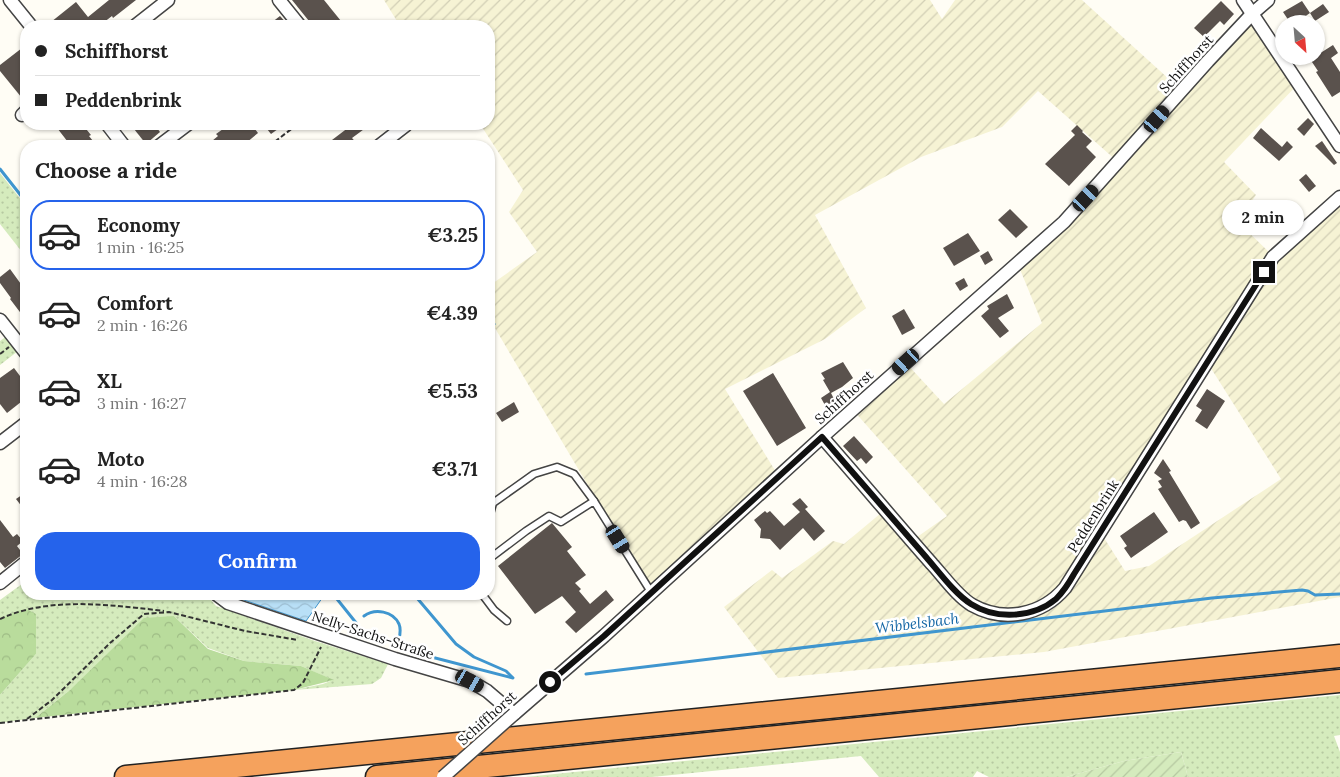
<!DOCTYPE html>
<html lang="en">
<head>
<meta charset="utf-8">
<style>
	body { margin:0; font-family:Lora,serif; background:#f6f6f6; color:#222; height:100vh; display:flex; flex-direction:column; font-size:19px; white-space:nowrap }
	* { box-sizing:border-box; margin:0 }
	p { font-size:16px; color:#767676 }
	.icon { flex:none; width:28px; height:28px; fill:none; stroke:currentColor; stroke-width:2; stroke-linecap:round; stroke-linejoin:round }
	.map { position:relative; flex:1; overflow:hidden }
	.drawer { position:absolute; left:20px; top:140px; width:475px; height:460px; display:flex; flex-direction:column; background:#fff; border-radius:20px; box-shadow:0 1px 4px #0004 }
	.drawer>* { flex:none }
	.hud { position:absolute; left:20px; top:20px; width:475px; height:110px; border-radius:20px; box-shadow:0 1px 4px #0004; display:grid; align-content:center; height:110px; padding:0 15px; background:#fff }
	.needle { width:32px; rotate:154deg }
	.tools { position:absolute; left:1275px; top:15px; display:grid; gap:10px }
	.tools a { display:grid; place-items:center; width:50px; height:50px; border-radius:50%; background:#fff; box-shadow:0 1px 4px #0004; font-size:25px }
	.end { position:absolute; width:22px; height:22px; margin:-11px; border:6px solid #111; background:#fff; box-shadow:0 0 0 2px #fff }
	.from { border-radius:50% }
	.bubble { position:absolute; height:35px; border-radius:18px; background:#fff; box-shadow:0 1px 4px #0004; font-size:16px; font-weight:700; line-height:35px; text-align:center }
	.car { position:absolute; width:15px; height:30px; margin:-15px -8px; border-radius:6px; box-shadow:0 0 4px 1px #0007; background:linear-gradient(#222 24%,#8ab4d8 0 40%,#222 0 76%,#8ab4d8 0 86%,#222 0) }
	.hud b { display:flex; align-items:center; gap:18px; height:48px; font-size:19px }
	.hud b+b { border-top:1px solid #e0e0e0 }
	.hud i { width:12px; height:12px; background:#222 }
	ul { padding:0; list-style:none }
	li { display:flex; align-items:center; gap:15px; height:70px; margin:0 10px 8px; padding:0 5px; border:2px solid transparent; border-radius:20px }
	li div { flex:1 }
	li b { display:block; font-size:19px }
	li em { font-style:normal; font-weight:700 }
	li.current { border-color:#2563eb }
	li>.icon { width:45px; height:45px; stroke-width:1.5 }
	h2 { padding:0 15px; font-size:22px; line-height:60px }
	.button { display:flex; gap:10px; margin-top:auto; padding:10px 15px }
	.button a { flex:1; height:58px; border-radius:20px; background:#2563eb; color:#fff; font-size:20px; font-weight:700; line-height:58px; text-align:center }
	.map>svg:first-child { display:block }
	.farmland { fill:url(#farmland-furrows); fill-rule:evenodd }
	.grass { fill:url(#grass-dots) }
	.forest { fill:url(#forest-crowns) }
	.garden { fill:url(#garden-furrows) }
	.water { fill:url(#water-waves); stroke:#3f96cf }
	.lines { fill:none; stroke-linecap:round; stroke-linejoin:round }
	.stream { stroke:#3f96cf; stroke-width:3 }
	.building { fill:#5a524d }
	.service-casing { stroke:#444; stroke-width:9 }
	.minor-casing { stroke:#444; stroke-width:15 }
	.motorway-casing { stroke:#222; stroke-width:25 }
	.path { stroke:#333; stroke-width:2; stroke-dasharray:5 2.5; stroke-linecap:butt }
	.service { stroke:#fff; stroke-width:6 }
	.minor { stroke:#fff; stroke-width:12 }
	.motorway { stroke:#f5a25d; stroke-width:22 }
	.minor-bridge-casing { stroke:#444; stroke-width:15; stroke-linecap:butt }
	.minor-bridge { stroke:#fff; stroke-width:12 }
	.route { stroke:#111; stroke-width:6 }
	.labels { text-anchor:middle; dominant-baseline:central; stroke-width:5; stroke-linejoin:round; paint-order:stroke }
	.street-label { font-size:14px; fill:#111; stroke:#fff }
	.water-label { font-size:15px; font-style:italic; fill:#1768a6; stroke:#fff }
</style>
</head>
<body>
<div class="map">
<svg width="1340" height="777" viewBox="0 0 1340 777">
	<defs>
		<pattern id="farmland-furrows" width="10" height="10" patternUnits="userSpaceOnUse" patternTransform="scale(1.25)"><rect width="10" height="10" fill="#f6f3d4"/><path d="M-1 1l2-2M0 10L10 0M9 11l2-2" fill="none" stroke="#d2cfb5"/></pattern>
		<pattern id="grass-dots" width="8" height="8" patternUnits="userSpaceOnUse" patternTransform="scale(1.25)"><rect width="8" height="8" fill="#d5ebbd"/><path d="M2 2h.1M6 6h.1" fill="none" stroke="#b6c8a1" stroke-width="1.8" stroke-linecap="round"/></pattern>
		<pattern id="forest-crowns" width="20" height="18" patternUnits="userSpaceOnUse" patternTransform="scale(1.25)"><rect width="20" height="18" fill="#b9dc9c"/><path d="M2 6a3 3 0 1 1 6 0M12 15a3 3 0 1 1 6 0" fill="none" stroke="#9ebc85"/></pattern>
		<pattern id="garden-furrows" width="10" height="10" patternUnits="userSpaceOnUse" patternTransform="scale(1.25)"><rect width="10" height="10" fill="#d5ebbd"/><path d="M-1 1l2-2M0 10L10 0M9 11l2-2" fill="none" stroke="#b6c8a1"/></pattern>
		<pattern id="water-waves" width="16" height="10" patternUnits="userSpaceOnUse" patternTransform="scale(1.25)"><rect width="16" height="10" fill="#b9e0f7"/><path d="M0 5q4-4 8 0t8 0" fill="none" stroke="#9ebfd3"/></pattern>
	</defs>
	<rect width="100%" height="100%" fill="#fffdf5"/>
	<path class="farmland" d="M384,0H930L942,19L955,0H1082L1181,90L1253,13L1299,83L1224,162L1256,195L1238,222L1273,256L1340,205V597L1044,652L778,678L724,607L772,570L782,578L833,541L844,544L881,513L910,542L947,516L853,410L906,363L944,404L1042,323L1017,262L1118,162L1038,91L1002,127L921,157L815,215L866,308L825,339L725,389L779,477L651,592L489,318V286L537,252L509,212L523,190L480,124H489V26H400ZM1207,362L1281,479L1149,566L1125,571L1101,533Z"/>
	<g class="grass">
		<polygon points="0,173 26,206 26,257 0,224"/>
		<polygon points="7,336 18,351 0,365 0,341"/>
		<polygon points="26,581 26,594 206,594 216,606 315,641 388,664 381,678 372,684 294,690 323,684 333,680 301,666 244,661 208,648 174,616 70,690 35,718 0,723 0,695 36,654 17,611 0,619 0,600"/>
		<polygon points="1340,695 1340,735 1334,736 1340,752 1340,777 1188,777 1181,752 1124,761 1066,777 989,777 977,771 973,777 879,777 861,756 652,777 525,777"/>
	</g>
	<g class="forest">
		<polygon points="26,609 36,614 36,654 0,695 0,619 17,611"/>
		<polygon points="174,616 208,649 244,661 301,666 334,680 294,690 35,718 70,690 144,618"/>
	</g>
	<polygon class="garden" points="1181,752 1188,777 1066,777 1124,761"/>
	<polygon class="water" points="230,594 325,594 306,621 232,596"/>
	<g class="lines">
		<g class="stream">
			<polyline points="0,169 26,202"/>
			<polyline points="489,327 494,324"/>
			<polyline points="333,594 357,624"/>
			<polyline points="397,594 398,596 417,598 456,644 474,657 506,671 512,677"/>
			<path d="M320,614C330,620 343,628 355,627L356,624"/>
			<path d="M364,616C375,608 393,611 399,624C402,631 399,638 398,644L412,652L513,678"/>
			<polyline points="586,674 1212,598 1302,590 1308,591 1315,595 1340,594"/>
		</g>
	</g>
	<g class="building">
		<polygon points="109,0 136,0 113,18 112,16 99,26 46,26 76,2 88,17"/>
		<polygon points="292,0 324,0 345,26 313,26"/>
		<polygon points="1221,1 1234,14 1224,25 1220,21 1204,37 1194,28"/>
		<polygon points="1302,1 1310,13 1323,4 1329,12 1315,21 1310,13 1294,24 1291,24 1283,12"/>
		<polygon points="280,16 289,26 267,26"/>
		<polygon points="1316,44 1322,52 1333,45 1338,53 1331,58 1340,72 1340,92 1332,97 1316,72 1318,71 1308,56 1316,56"/>
		<polygon points="22,48 26,53 26,103 0,71 0,65"/>
		<polygon points="1308,118 1314,124 1304,136 1297,129"/>
		<polygon points="54,124 82,124 91,135 89,136 97,146 71,146"/>
		<polygon points="130,124 154,124 160,132 146,144"/>
		<polygon points="230,124 251,124 258,133 246,143 245,140 237,146 216,146 212,141 218,136 216,134"/>
		<polygon points="263,124 274,124 278,129 271,134"/>
		<polygon points="353,124 371,124 352,138 359,146 335,146 332,140"/>
		<polygon points="1077,125 1083,131 1082,132 1092,141 1086,147 1096,157 1069,186 1045,164 1075,135 1071,131"/>
		<polygon points="1261,128 1282,147 1287,141 1293,147 1279,161 1253,138"/>
		<polygon points="1322,141 1337,163 1334,165 1315,146"/>
		<polygon points="1306,174 1316,186 1309,192 1299,180"/>
		<polygon points="1010,209 1028,227 1016,238 998,220"/>
		<polygon points="968,233 980,251 954,266 943,248"/>
		<polygon points="988,251 993,260 985,265 980,256"/>
		<polygon points="10,269 26,291 26,320 10,299 11,298 0,283 0,277"/>
		<polygon points="964,278 968,286 960,291 955,283"/>
		<polygon points="1007,294 1014,308 998,318 1009,331 1000,338 981,316 989,309 987,306"/>
		<polygon points="904,309 915,328 902,335 892,316"/>
		<polygon points="843,362 853,378 842,387 831,393 835,401 826,407 821,398 830,392 823,380 825,379 821,373"/>
		<polygon points="14,368 26,384 26,398 7,413 0,404 0,378"/>
		<polygon points="773,373 806,428 777,446 743,391"/>
		<polygon points="1207,389 1225,401 1207,429 1195,421 1202,410 1196,406"/>
		<polygon points="514,402 519,412 502,422 496,413"/>
		<polygon points="854,436 873,457 866,464 861,458 857,461 843,446"/>
		<polygon points="1163,459 1171,471 1169,472 1200,523 1191,529 1186,521 1183,520 1179,522 1158,489 1162,487 1158,481 1162,479 1154,473"/>
		<polygon points="26,492 26,512 16,499"/>
		<polygon points="800,498 808,507 805,509 825,531 814,541 803,528 780,550 770,539 760,538 761,529 754,520 765,511 767,513 770,511 784,526 800,512 792,504"/>
		<polygon points="1154,512 1168,532 1131,558 1124,548 1127,546 1120,536"/>
		<polygon points="0,520 13,537 17,534 23,541 17,546 23,554 5,568 0,562"/>
		<polygon points="552,523 572,547 567,551 586,575 575,583 581,589 579,591 590,604 606,590 614,600 576,633 565,622 576,612 562,596 535,614 498,566"/>
	</g>
	<g class="lines">
		<g class="service-casing">
			<g id="service">
				<polyline points="489,518 493,503 534,474 557,467 574,474 594,501"/>
				<polyline points="489,559 526,531 549,516 561,522 594,501 651,592"/>
				<polyline points="482,594 494,610 507,621"/>
			</g>
		</g>
		<g class="minor-casing">
			<g id="minor">
				<polyline points="10,0 31,26"/>
				<polyline points="279,0 300,26"/>
				<polyline points="1243,0 1340,146"/>
				<polyline points="135,26 168,0"/>
				<polyline points="22,115 26,111"/>
				<polyline points="107,124 124,146"/>
				<polyline points="159,146 188,124"/>
				<polyline points="379,146 406,125"/>
				<polyline points="0,320 26,353"/>
				<path d="M822,437C859,479 895,522 932,564C944,577 957,596 972,605C1004,623 1042,615 1065,588L1273,257L1340,197"/>
				<polyline points="0,443 26,423"/>
				<polyline points="0,583 26,562"/>
				<polyline points="216,594 228,603 395,659 470,681 487,691 514,714 604,636 822,437 1064,222 1208,61 1253,13 1268,0"/>
			</g>
		</g>
		<g class="motorway-casing">
			<g id="motorway">
				<polyline points="126,777 1340,656"/>
				<polyline points="377,777 1340,681"/>
			</g>
		</g>
		<g class="path">
			<polyline points="269,146 298,124"/>
			<polyline points="0,354 9,347"/>
			<path d="M0,619C49,596 112,605 164,611"/>
			<polyline points="27,719 52,700 110,643 144,614 169,612 245,631 298,640"/>
			<polyline points="0,723 294,690 303,683 321,647"/>
		</g>
		<use href="#service" class="service"/>
		<use href="#minor" class="minor"/>
		<use href="#motorway" class="motorway"/>
		<g class="minor-bridge-casing">
			<polyline id="minor-bridge" points="443,777 514,714"/>
		</g>
		<use href="#minor-bridge" class="minor-bridge"/>
	</g>
	<g class="lines">
		<path class="route" d="M550,682L604,636L822,437C857,477 891,517 926,557C939,572 955,594 971,604C996,620 1033,618 1056,599C1063,592 1069,583 1074,574L1264,272"/>
	</g>
	<g class="labels">
		<g class="street-label">
			<text transform="translate(1186 64) rotate(-48)">Schiffhorst</text>
			<text transform="translate(844 397) rotate(-42)">Schiffhorst</text>
			<text transform="translate(1093 516) rotate(-58)">Peddenbrink</text>
			<text transform="translate(373 635) rotate(18)">Nelly-Sachs-Straße</text>
			<text transform="translate(487 718) rotate(-42)">Schiffhorst</text>
		</g>
		<g class="water-label">
			<text transform="translate(917 623) rotate(-7)">Wibbelsbach</text>
		</g>
	</g>
</svg>
<div class="tools">
<a><svg class="needle" viewBox="-14 -14 28 28"><path d="M0-13l5 13h-10z" fill="#e53935"/><path d="M0 13l5-13h-10z" fill="#767676"/></svg></a>
</div>
<i class="end from" style="left:550px;top:682px"></i>
<i class="end" style="left:1264px;top:272px"></i>
<div class="bubble" style="left:1222px;top:200px;width:82px">2 min</div>
<i class="car" style="left:1157px;top:119px;rotate:41deg"></i>
<i class="car" style="left:1086px;top:198px;rotate:43deg"></i>
<i class="car" style="left:906px;top:362px;rotate:228deg"></i>
<i class="car" style="left:618px;top:539px;rotate:148deg"></i>
<i class="car" style="left:470px;top:681px;rotate:120deg"></i>
<div class="hud">
<b><i class="from"></i>Schiffhorst</b>
<b><i></i>Peddenbrink</b>
</div>
<section class="drawer">
<h2>Choose a ride</h2>
<ul>
<li class="current"><svg class="icon" aria-label="car" viewBox="0 0 24 24"><path d="M5 17H2v-5l4-1 3-4h7l3 4 3 1v5h-3M9 17h6M6 11h13"/><circle cx="7" cy="17" r="2"/><circle cx="17" cy="17" r="2"/></svg><div><b>Economy</b><p>1 min · 16:25</p></div><em>€3.25</em></li>
<li><svg class="icon" aria-label="car" viewBox="0 0 24 24"><path d="M5 17H2v-5l4-1 3-4h7l3 4 3 1v5h-3M9 17h6M6 11h13"/><circle cx="7" cy="17" r="2"/><circle cx="17" cy="17" r="2"/></svg><div><b>Comfort</b><p>2 min · 16:26</p></div><em>€4.39</em></li>
<li><svg class="icon" aria-label="car" viewBox="0 0 24 24"><path d="M5 17H2v-5l4-1 3-4h7l3 4 3 1v5h-3M9 17h6M6 11h13"/><circle cx="7" cy="17" r="2"/><circle cx="17" cy="17" r="2"/></svg><div><b>XL</b><p>3 min · 16:27</p></div><em>€5.53</em></li>
<li><svg class="icon" aria-label="car" viewBox="0 0 24 24"><path d="M5 17H2v-5l4-1 3-4h7l3 4 3 1v5h-3M9 17h6M6 11h13"/><circle cx="7" cy="17" r="2"/><circle cx="17" cy="17" r="2"/></svg><div><b>Moto</b><p>4 min · 16:28</p></div><em>€3.71</em></li>
</ul>
<div class="button"><a>Confirm</a></div>
</section>
</div>
</body>
</html>
